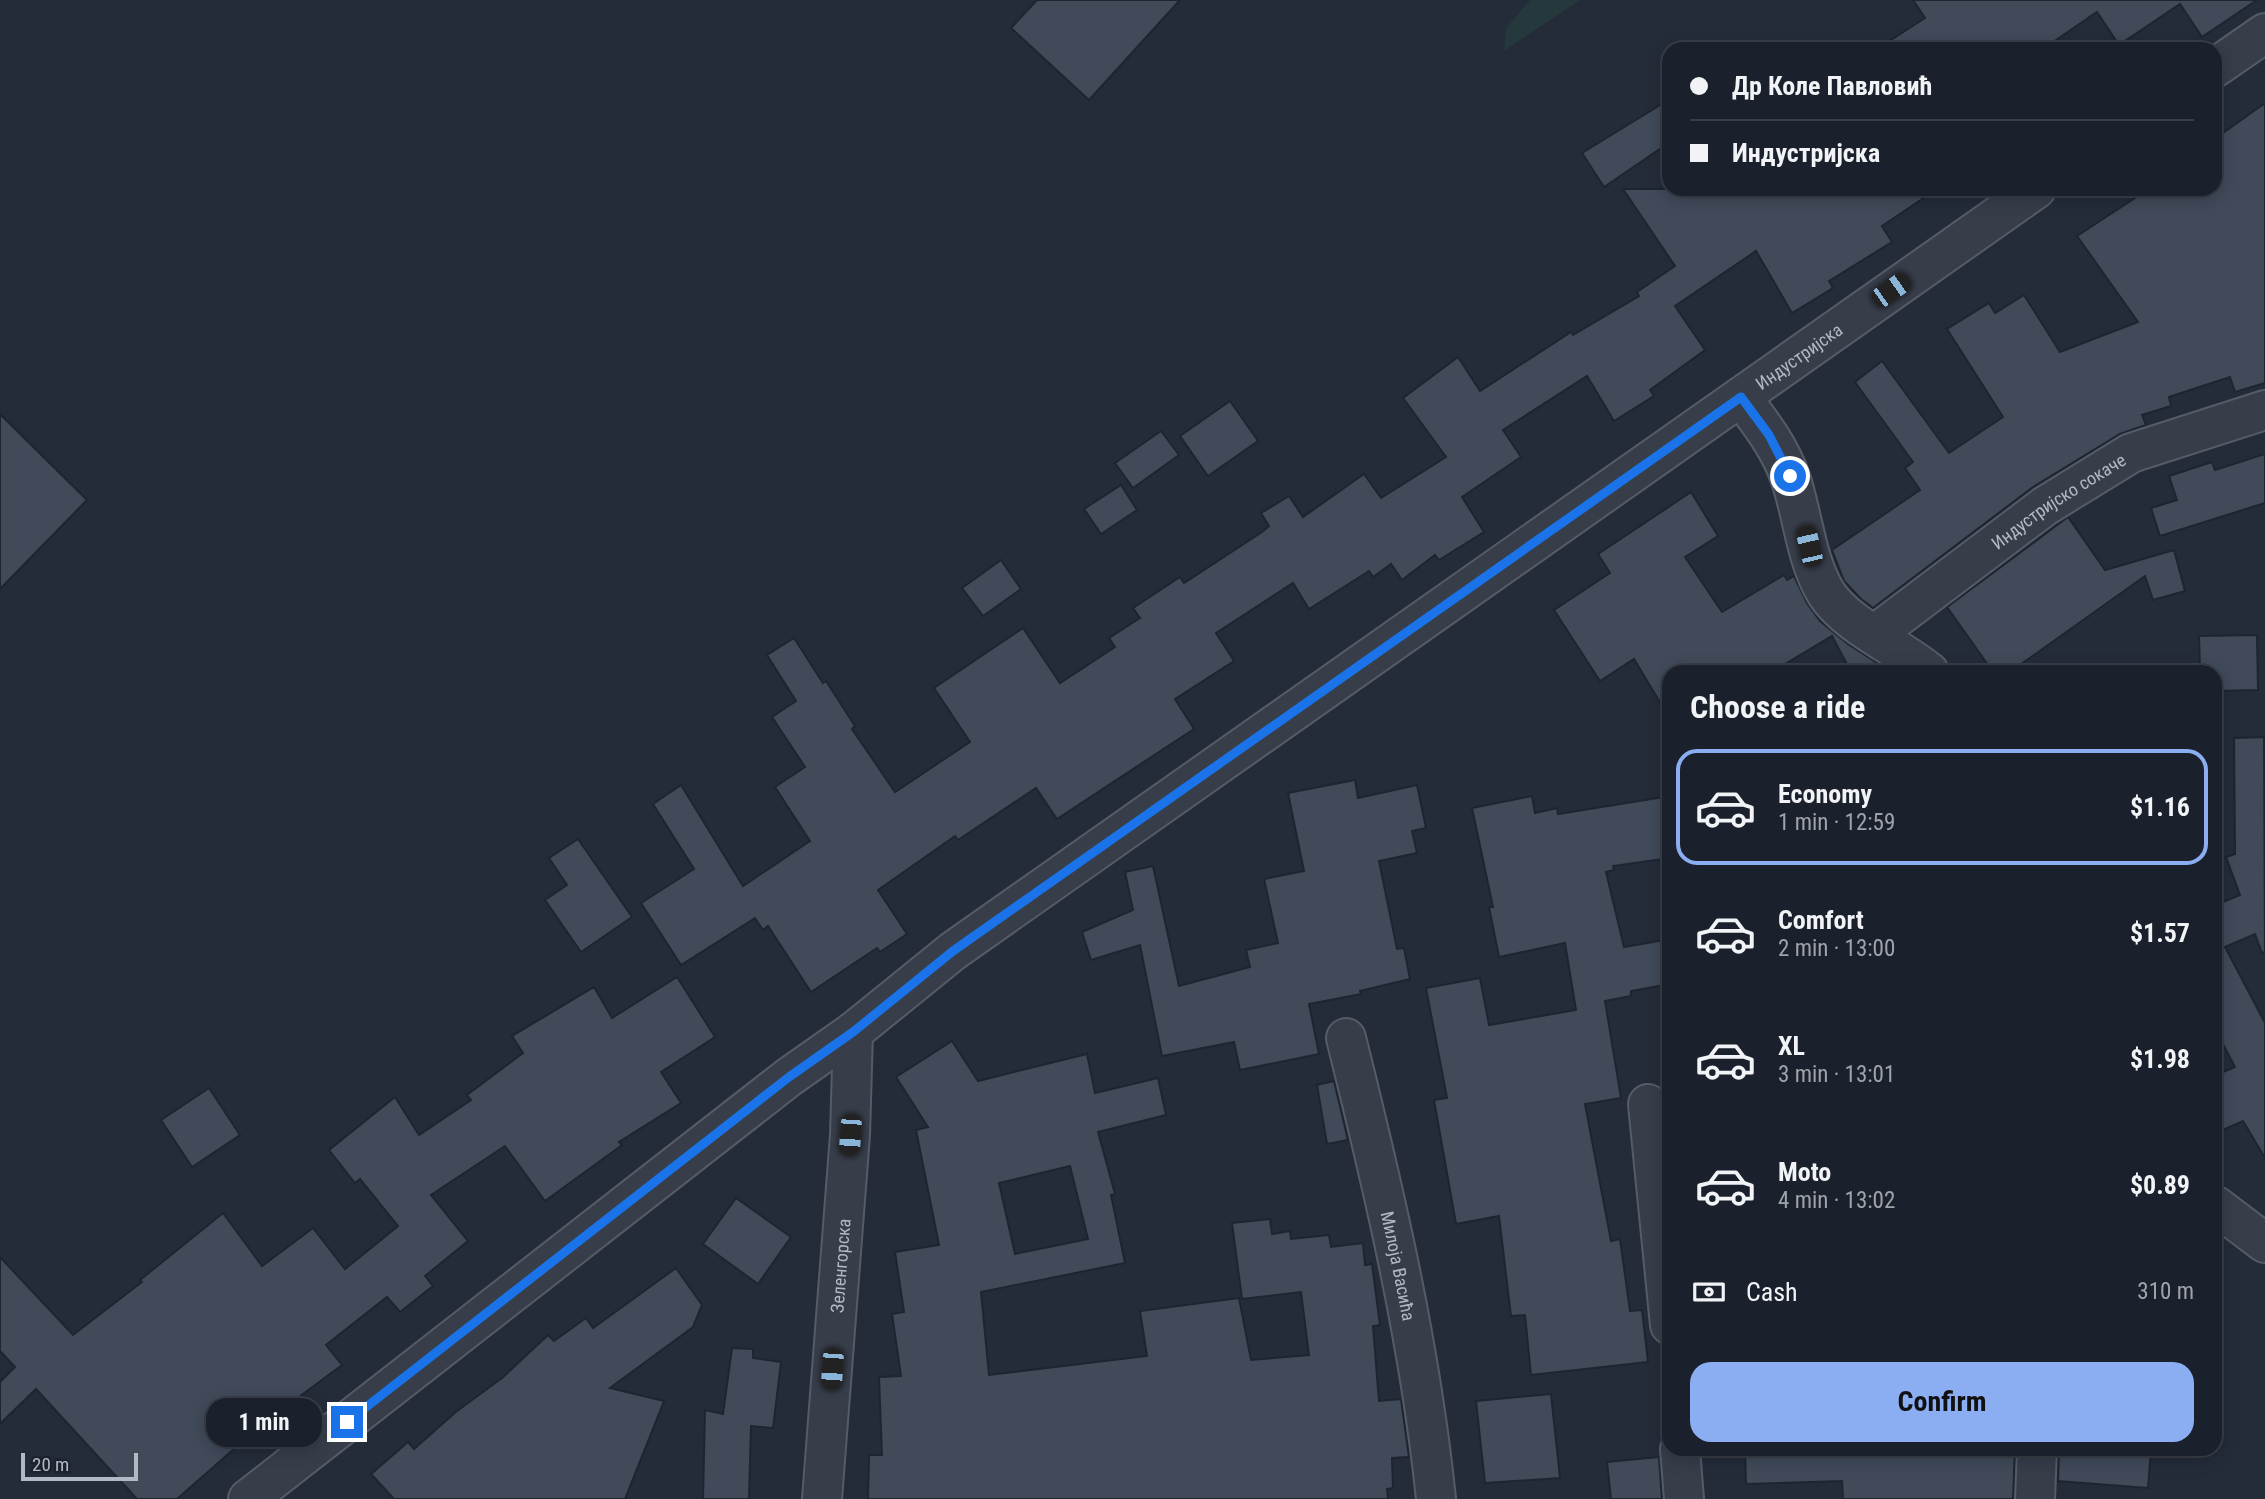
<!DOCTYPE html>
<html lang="en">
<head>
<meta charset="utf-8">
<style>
	body { margin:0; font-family:"Roboto Condensed",sans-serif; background:#242934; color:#f1f3f6; height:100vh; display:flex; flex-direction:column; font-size:26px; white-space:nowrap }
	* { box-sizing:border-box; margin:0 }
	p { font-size:23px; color:#a0a3a9 }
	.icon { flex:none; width:38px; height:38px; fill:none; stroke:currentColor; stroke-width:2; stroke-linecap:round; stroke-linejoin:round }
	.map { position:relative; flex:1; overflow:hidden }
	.side { position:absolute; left:1662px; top:665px; width:560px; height:791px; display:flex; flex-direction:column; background:#1b212c; border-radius:21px; box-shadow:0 4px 18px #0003,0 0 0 2px #393e48 }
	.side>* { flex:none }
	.guide { position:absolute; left:1662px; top:42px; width:560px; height:154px; border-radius:21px; box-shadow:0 4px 18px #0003,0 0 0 2px #393e48; display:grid; align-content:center; height:154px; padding:0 28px; background:#1b212c }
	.scale { position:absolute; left:21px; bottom:18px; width:117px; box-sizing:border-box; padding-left:7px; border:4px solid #b2b9c6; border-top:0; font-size:19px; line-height:24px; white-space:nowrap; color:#b2b9c6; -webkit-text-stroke:5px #1c232f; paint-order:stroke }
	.end { position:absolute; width:32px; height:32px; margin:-16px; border:9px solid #1a73e8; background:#fff; box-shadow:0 0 0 4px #fff }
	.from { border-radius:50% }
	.bubble { position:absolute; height:49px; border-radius:21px; background:#1b212c; box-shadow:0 4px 18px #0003,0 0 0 2px #393e48; font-size:23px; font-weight:700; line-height:49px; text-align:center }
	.car { position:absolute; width:21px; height:42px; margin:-21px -10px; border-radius:9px; box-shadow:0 0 5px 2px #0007; background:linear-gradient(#222 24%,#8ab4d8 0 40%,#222 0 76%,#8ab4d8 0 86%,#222 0) }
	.guide b { display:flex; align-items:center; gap:24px; height:66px; font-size:26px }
	.guide b+b { border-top:2px solid #393e48 }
	.guide i { width:18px; height:18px; background:#f1f3f6 }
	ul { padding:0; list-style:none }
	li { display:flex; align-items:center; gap:21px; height:116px; margin:0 14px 10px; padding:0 14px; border:4px solid transparent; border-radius:21px }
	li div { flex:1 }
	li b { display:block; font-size:26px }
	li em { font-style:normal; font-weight:700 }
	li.active { border-color:#8baef3 }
	li>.icon { width:63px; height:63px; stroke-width:1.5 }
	h2 { padding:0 28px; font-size:32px; line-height:84px }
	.pay { display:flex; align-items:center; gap:18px; height:77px; padding:0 28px; font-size:26px }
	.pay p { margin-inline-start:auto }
	.primary-button { display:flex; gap:14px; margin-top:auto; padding:14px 28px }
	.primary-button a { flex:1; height:80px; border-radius:21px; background:#8baef3; color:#111; font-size:28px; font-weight:700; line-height:80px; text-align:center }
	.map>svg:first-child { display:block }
	.green { fill:#25383b }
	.building { fill:#404a59; stroke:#1e2531; stroke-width:2; fill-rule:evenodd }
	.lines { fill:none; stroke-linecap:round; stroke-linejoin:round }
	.street-casing { stroke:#555c68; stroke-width:42 }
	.street { stroke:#373e4a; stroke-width:38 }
	.route { stroke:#1a73e8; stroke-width:9 }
	.labels { text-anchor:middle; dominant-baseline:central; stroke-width:7; stroke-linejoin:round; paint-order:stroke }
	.street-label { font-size:18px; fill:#b2b9c6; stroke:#1c232f }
</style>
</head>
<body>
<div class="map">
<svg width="2265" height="1499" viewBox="0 0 2265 1499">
	<rect width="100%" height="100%" fill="#242c3a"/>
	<polygon class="green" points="1530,0 1580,0 1504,51 1506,28"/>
	<g class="building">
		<polygon points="1037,0 1180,0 1089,100 1011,28"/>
		<polygon points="1913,0 2257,0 2202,37 2180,4 2119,45 2097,12 2043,49 1877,49 1925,18"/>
		<polygon points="1670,99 1670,142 1604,187 1582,153"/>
		<polygon points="2265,103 2265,383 2235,392 2230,377 2169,397 2171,406 2142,415 2146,425 2120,434 2033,487 1873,608 1861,599 1844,581 1832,550 1920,490 1905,468 1913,462 1855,382 1882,361 1949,453 2003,417 1947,329 1989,303 1995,313 2024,295 2060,352 2138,322 2077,236 2149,189 2216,189 2216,138"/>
		<polygon points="1623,189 1937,189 1882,226 1892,242 1829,281 1833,288 1792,313 1756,251 1675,306 1705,350 1650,390 1654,396 1614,421 1587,376 1503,430 1521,457 1462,497 1484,532 1439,560 1435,555 1402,580 1391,564 1373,577 1369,571 1309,609 1293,583 1216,633 1234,661 1175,699 1194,729 1057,819 1036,788 958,840 955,836 878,890 907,934 880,952 877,948 811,992 768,926 763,930 755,918 681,965 641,903 694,869 653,804 681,785 743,886 810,841 775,787 805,767 772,717 796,701 767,655 794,638 823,683 826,681 855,726 852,729 895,792 970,742 934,688 1023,628 1060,683 1115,647 1109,638 1140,618 1133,608 1180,577 1184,583 1262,532 1269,526 1261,513 1289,496 1303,517 1364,474 1381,498 1446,457 1403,398 1458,357 1480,391 1571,332 1573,335 1639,296 1637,292 1675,266"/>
		<polygon points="1230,401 1258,441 1208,476 1180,436"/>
		<polygon points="0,414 87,500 0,589"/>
		<polygon points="1161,431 1179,455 1133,488 1115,463"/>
		<polygon points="2265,454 2265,503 2160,536 2151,508 2177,500 2169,476 2212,462 2215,470"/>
		<polygon points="1121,485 1137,510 1101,534 1084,509"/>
		<polygon points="1691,492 1718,536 1685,557 1722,612 1784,575 1787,580 1794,576 1807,603 1820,621 1848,644 1891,672 1851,672 1832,636 1772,672 1670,672 1670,719 1634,659 1600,681 1554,610 1610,573 1598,554"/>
		<polygon points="2068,517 2105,570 2174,550 2185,591 2153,600 2145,576 2010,672 1993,672 1947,607"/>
		<polygon points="1001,560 1021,589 983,616 962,588"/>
		<polygon points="2257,635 2258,690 2216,691 2216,672 2200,672 2199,636"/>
		<polygon points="2264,737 2265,952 2262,953 2255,934 2225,947 2265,1023 2265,1158 2243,1121 2216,1133 2216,1075 2235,1067 2216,1031 2216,905 2240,895 2226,857 2235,854 2234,738"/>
		<polygon points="1355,780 1358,798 1417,785 1426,828 1412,831 1417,853 1379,861 1397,949 1404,948 1410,979 1360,991 1361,994 1309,1004 1319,1054 1240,1070 1234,1042 1162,1056 1140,945 1091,960 1082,932 1133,910 1125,872 1153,866 1179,986 1250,967 1246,950 1278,943 1264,879 1304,871 1288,793"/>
		<polygon points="1532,796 1535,813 1557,808 1558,814 1670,796 1670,858 1613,866 1614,870 1606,872 1624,947 1670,939 1670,984 1631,991 1631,996 1605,1001 1621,1098 1585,1104 1611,1241 1620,1239 1630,1311 1642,1310 1648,1362 1531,1375 1525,1315 1511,1316 1499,1216 1456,1224 1434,1100 1447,1098 1426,988 1480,978 1489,1025 1576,1010 1565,943 1499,957 1489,907 1493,907 1472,808"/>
		<polygon points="578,839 632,917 581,952 545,900 567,885 549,858"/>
		<polygon points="677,977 715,1037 661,1072 681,1103 619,1142 622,1145 545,1201 505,1146 431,1195 468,1241 425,1276 433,1286 400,1312 387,1297 326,1345 342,1365 260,1426 177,1499 137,1499 36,1389 0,1424 0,1382 15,1367 0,1351 0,1257 73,1335 142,1282 140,1280 223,1213 262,1266 313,1228 345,1269 398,1226 360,1179 355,1183 329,1150 395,1097 419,1135 471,1100 467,1095 523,1053 512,1036 594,987 612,1018"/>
		<path d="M952,1041L978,1081L1087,1054L1095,1093L1158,1078L1166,1115L1098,1132L1115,1194L1111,1195L1125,1263L981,1292L989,1375L1147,1356L1140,1311L1239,1298L1251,1360L1309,1355L1301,1292L1242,1299L1232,1223L1270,1219L1272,1234L1290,1231L1291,1239L1329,1235L1331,1247L1363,1243L1365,1265L1372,1264L1380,1325L1373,1326L1379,1401L1401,1399L1409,1457L1392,1458L1393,1488L1387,1489L1388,1499H868L869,1455H882L879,1377L901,1376L892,1314L904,1312L895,1252L939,1245L916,1130L928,1127L896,1077ZM1070,1166L1088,1239L1015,1254L999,1183Z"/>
		<polygon points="1334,1081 1348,1140 1327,1144 1317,1085"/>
		<polygon points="209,1088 240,1135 192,1167 161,1120"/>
		<polygon points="736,1198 791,1237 758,1284 703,1244"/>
		<polygon points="676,1268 702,1305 693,1327 610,1388 664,1401 625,1499 394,1499 371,1474 408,1442 414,1449 457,1411 502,1378 548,1335 554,1341 586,1318 593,1328"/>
		<polygon points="732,1348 753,1349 753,1358 781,1362 773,1428 751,1426 749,1499 703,1499 705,1410 723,1414"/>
		<polygon points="1551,1394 1560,1478 1485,1483 1476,1401"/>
		<polygon points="1745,1449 2015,1449 2013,1499 1843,1499 1842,1481 1746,1484"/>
		<polygon points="2059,1449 2151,1449 2148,1488 2058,1481"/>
		<polygon points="1659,1457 1662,1499 1611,1499 1607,1462"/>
	</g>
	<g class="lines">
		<g class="street-casing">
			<g id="street">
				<polyline points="2216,67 2265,33"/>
				<path d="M1741,397C1760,422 1781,449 1791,480C1803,516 1806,560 1826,593C1847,626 1899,647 1929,672"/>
				<path id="s1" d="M1874,635L2045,506L2131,453L2265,410"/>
				<path id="s2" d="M1346,1038C1384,1190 1420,1343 1436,1499"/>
				<polyline points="1648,1104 1670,1325"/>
				<polyline points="2216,1206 2265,1243"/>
				<polyline points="1680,1449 1684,1499"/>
				<path id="s3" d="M248,1499L789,1077L853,1032L953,951L2036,189"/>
				<path id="s4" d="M822,1499L850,1135L853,1032"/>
				<polyline points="2035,1499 2037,1449"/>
			</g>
		</g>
		<use href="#street" class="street"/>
	</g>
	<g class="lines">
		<polyline class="route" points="347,1422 789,1077 853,1032 953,951 1741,397 1769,435 1790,476"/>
	</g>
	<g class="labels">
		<g class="street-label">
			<text stroke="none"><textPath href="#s3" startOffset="1927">Индустријска</textPath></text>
			<text stroke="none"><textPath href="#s1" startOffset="228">Индустријско сокаче</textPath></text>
			<text stroke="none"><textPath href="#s4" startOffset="234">Зеленгорска</textPath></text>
			<text stroke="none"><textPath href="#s2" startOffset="234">Милоја Васића</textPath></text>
		</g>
	</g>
</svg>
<div class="scale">20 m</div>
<i class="end from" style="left:1790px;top:476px"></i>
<i class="end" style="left:347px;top:1422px"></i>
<div class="bubble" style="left:206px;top:1398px;width:116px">1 min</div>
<i class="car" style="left:1891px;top:290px;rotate:55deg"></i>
<i class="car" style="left:1809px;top:546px;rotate:347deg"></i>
<i class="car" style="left:850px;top:1135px;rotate:184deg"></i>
<i class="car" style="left:832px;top:1369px;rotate:184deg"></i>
<div class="guide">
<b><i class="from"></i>Др Коле Павловић</b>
<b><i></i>Индустријска</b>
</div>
<section class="side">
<h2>Choose a ride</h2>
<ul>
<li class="active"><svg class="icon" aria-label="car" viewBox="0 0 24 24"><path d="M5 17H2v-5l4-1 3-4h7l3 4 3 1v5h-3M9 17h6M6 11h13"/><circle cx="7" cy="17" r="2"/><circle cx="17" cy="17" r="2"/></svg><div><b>Economy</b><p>1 min · 12:59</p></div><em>$1.16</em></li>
<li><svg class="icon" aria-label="car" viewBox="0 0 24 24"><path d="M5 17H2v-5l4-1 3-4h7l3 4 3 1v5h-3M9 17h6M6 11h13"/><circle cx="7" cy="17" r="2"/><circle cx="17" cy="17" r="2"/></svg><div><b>Comfort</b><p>2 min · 13:00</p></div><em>$1.57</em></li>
<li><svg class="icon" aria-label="car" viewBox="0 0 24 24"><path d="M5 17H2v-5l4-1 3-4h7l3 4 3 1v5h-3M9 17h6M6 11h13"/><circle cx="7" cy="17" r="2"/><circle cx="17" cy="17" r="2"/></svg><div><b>XL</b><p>3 min · 13:01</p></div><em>$1.98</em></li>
<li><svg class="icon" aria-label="car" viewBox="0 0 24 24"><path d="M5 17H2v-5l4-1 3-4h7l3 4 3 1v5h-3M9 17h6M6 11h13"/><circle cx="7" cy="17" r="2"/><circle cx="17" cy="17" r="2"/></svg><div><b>Moto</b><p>4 min · 13:02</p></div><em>$0.89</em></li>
</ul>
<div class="pay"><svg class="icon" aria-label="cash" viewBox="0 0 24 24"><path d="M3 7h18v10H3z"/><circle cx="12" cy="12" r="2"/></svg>Cash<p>310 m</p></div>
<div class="primary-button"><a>Confirm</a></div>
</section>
</div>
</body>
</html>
